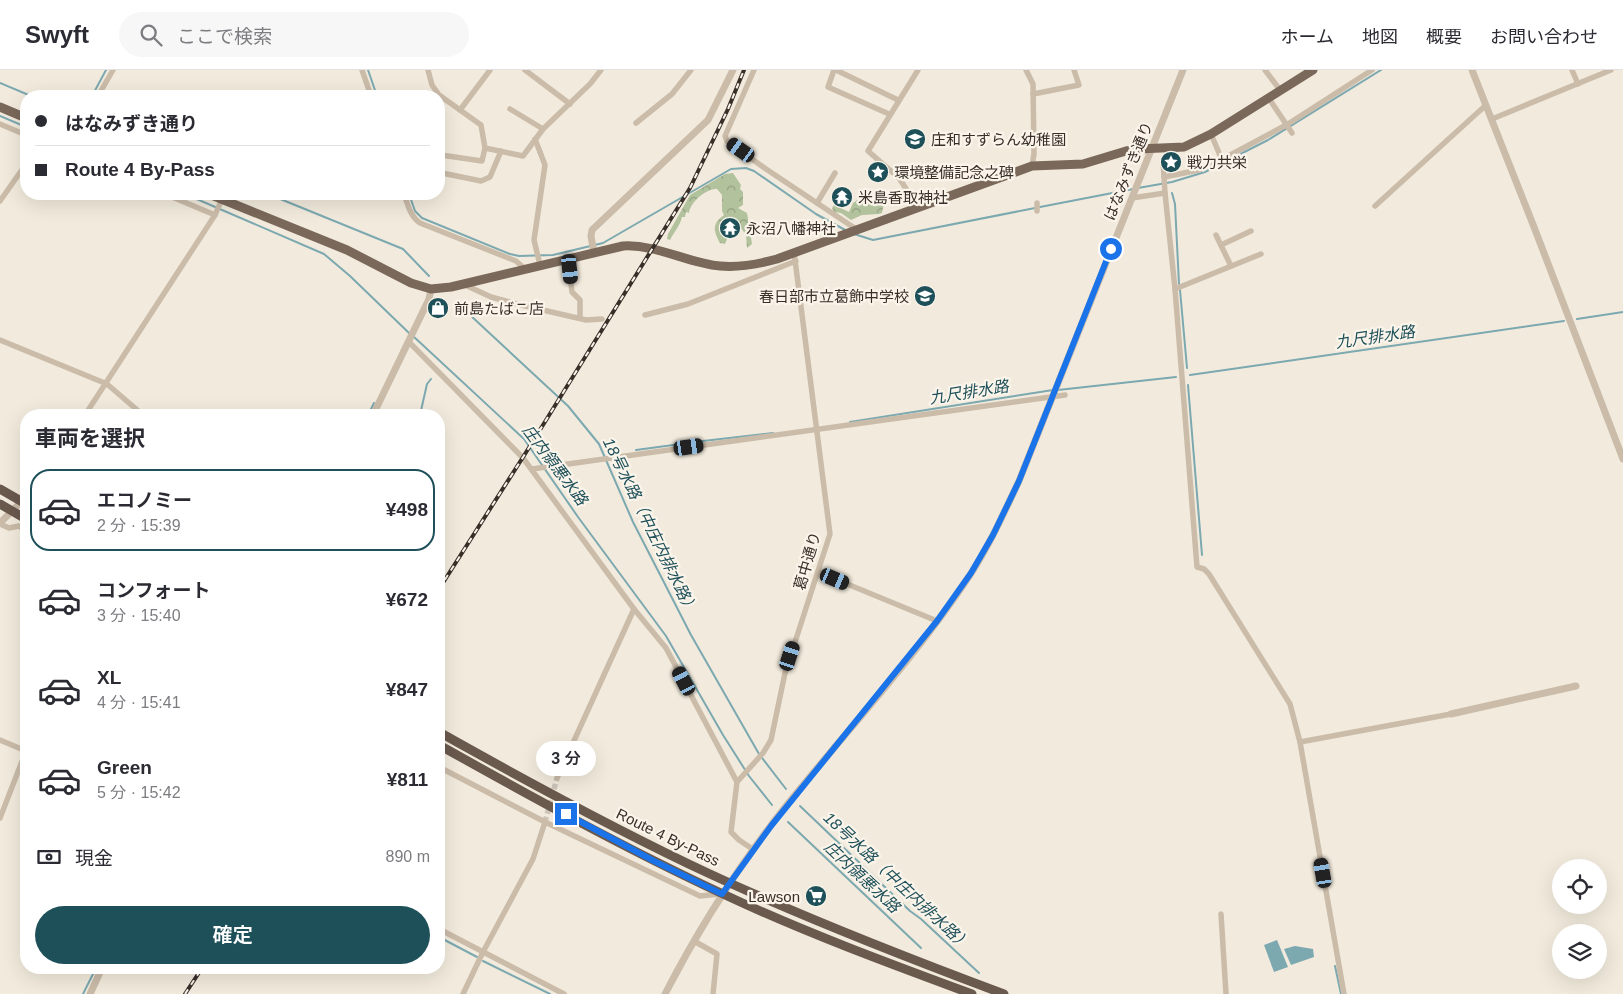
<!DOCTYPE html>
<html lang="ja">
<head>
<meta charset="utf-8">
<style>
	body { margin:0; font-family:Arial,"Noto Sans JP",sans-serif; background:#f7f7f7; color:#2b2b33; height:100vh; display:flex; flex-direction:column; font-size:19px; white-space:nowrap }
	* { box-sizing:border-box; margin:0 }
	p { font-size:16px; color:#7c7c81 }
	.icon { flex:none; width:28px; height:28px; fill:none; stroke:currentColor; stroke-width:2; stroke-linecap:round; stroke-linejoin:round }
	.map { position:relative; flex:1; overflow:hidden }
	.details { position:absolute; left:20px; top:339px; width:425px; height:565px; display:flex; flex-direction:column; background:#fff; border-radius:20px; box-shadow:0 5px 20px #0002 }
	.details>* { flex:none }
	.top-card { position:absolute; left:20px; top:20px; width:425px; height:110px; border-radius:20px; box-shadow:0 5px 20px #0002; display:grid; align-content:center; height:110px; padding:0 15px; background:#fff }
	.fabs { position:absolute; left:1552px; top:789px; display:grid; gap:10px }
	.fabs a { display:grid; place-items:center; width:55px; height:55px; border-radius:50%; background:#fff; box-shadow:0 5px 20px #0002; font-size:25px }
	.end { position:absolute; width:22px; height:22px; margin:-11px; border:6px solid #1a73e8; background:#fff; box-shadow:0 0 0 2px #fff }
	.from { border-radius:50% }
	.bubble { position:absolute; height:35px; border-radius:18px; background:#fff; box-shadow:0 5px 20px #0002; font-size:16px; font-weight:600; line-height:35px; text-align:center }
	.car { position:absolute; width:15px; height:30px; margin:-15px -8px; border-radius:6px; box-shadow:0 0 4px 1px #0007; background:linear-gradient(#222 24%,#8ab4d8 0 40%,#222 0 76%,#8ab4d8 0 86%,#222 0) }
	.top-card b { display:flex; align-items:center; gap:18px; height:48px; font-size:19px }
	.top-card b+b { border-top:1px solid #e1e1e2 }
	.top-card i { width:12px; height:12px; background:#2b2b33 }
	ul { padding:0; list-style:none }
	li { display:flex; align-items:center; gap:15px; height:82px; margin:0 10px 8px; padding:0 5px; border:2px solid transparent; border-radius:20px }
	li div { flex:1 }
	li b { display:block; font-size:19px }
	li em { font-style:normal; font-weight:600 }
	li.selected { border-color:#1e505a }
	li>.icon { width:45px; height:45px; stroke-width:1.5 }
	h2 { padding:0 15px; font-size:22px; line-height:60px }
	.pay { display:flex; align-items:center; gap:12px; height:55px; padding:0 15px; font-size:19px }
	.pay p { margin-inline-start:auto }
	.cta { display:flex; gap:10px; margin-top:auto; padding:10px 15px }
	.cta a { flex:1; height:58px; border-radius:30px; background:#1e505a; color:#fff; font-size:20px; font-weight:600; line-height:58px; text-align:center }
	header { display:flex; align-items:center; gap:30px; box-sizing:border-box; height:70px; padding:0 25px; background:#fff; border-bottom:1px solid #e1e1e2 }
	header strong { font-size:24px }
	nav { display:flex; gap:28px; margin-inline-start:auto; font-size:18px }
	.search { width:350px; height:45px; background:#f7f7f7; display:flex; align-items:center; gap:12px; box-sizing:border-box; padding:0 18px; border-radius:28px; color:#7c7c81; font-size:19px }
	.map>svg:first-child { display:block }
	.forest { fill:url(#forest-crowns) }
	.water { fill:#7ca8b0 }
	.lines { fill:none; stroke-linecap:round; stroke-linejoin:round }
	.stream { stroke:#7ca8b0; stroke-width:2 }
	.minor-tunnel { stroke:#cdc5b9; stroke-width:5.5; stroke-dasharray:5.5 3; stroke-linecap:butt }
	.minor { stroke:#cbbca9; stroke-width:5.5 }
	.tertiary { stroke:#cbbca9; stroke-width:7 }
	.primary { stroke:#7a685a; stroke-width:9 }
	.trunk { stroke:#6a594d; stroke-width:9 }
	.rail-casing { stroke:#382f29; stroke-width:4 }
	.rail { stroke:#faf4ea; stroke-width:2; stroke-dasharray:5.5; stroke-linecap:butt }
	.route { stroke:#1a73e8; stroke-width:6 }
	.labels { text-anchor:middle; dominant-baseline:central; stroke-width:4.5; stroke-linejoin:round; paint-order:stroke }
	.poi-label { font-size:15px; fill:#382f29; stroke:#faf4ea; text-anchor:start }
	.street-label { font-size:15px; fill:#382f29; stroke:#faf4ea }
	.water-label { font-size:16px; font-style:italic; fill:#1e505a; stroke:#faf4ea }
</style>
</head>
<body>
<header>
<strong>Swyft</strong>
<div class="search"><svg class="icon" aria-label="search" viewBox="0 0 24 24"><circle cx="10" cy="10" r="6"/><path d="M15 15l6 6"/></svg>ここで検索</div>
<nav><a>ホーム</a><a>地図</a><a>概要</a><a>お問い合わせ</a></nav>
</header>
<div class="map">
<svg width="1623" height="924" viewBox="0 0 1623 924">
	<defs>
		<pattern id="forest-crowns" width="20" height="18" patternUnits="userSpaceOnUse" patternTransform="scale(1.25)"><rect width="20" height="18" fill="#b2c29d"/><path d="M2 6a3 3 0 1 1 6 0M12 15a3 3 0 1 1 6 0" fill="none" stroke="#929e80"/></pattern>
	</defs>
	<rect width="100%" height="100%" fill="#f2ebdd"/>
	<g class="forest">
		<path d="M733,103L741,115L740,119L743,122V135L738,138L747,143L752,174L747,178L746,165L735,150H724V161L727,169L725,174L720,173C713,160 712,154 724,145L722,141V125L717,119C707,118 690,132 689,143L686,142L685,147H682C680,156 674,162 670,170L667,169L668,164L690,125L725,104Z"/>
		<path d="M880,126C887,131 883,136 882,143L879,144L862,145L851,150L841,143L834,142L832,138L834,135L849,142L853,133L857,130L861,131L865,127L874,131Z"/>
	</g>
	<g class="water">
		<polygon points="1277,870 1288,897 1274,902 1264,875"/>
		<polygon points="1295,876 1313,879 1314,887 1291,895 1284,879"/>
	</g>
	<g class="lines">
		<g class="stream">
			<polyline points="368,0 377,26"/>
			<polyline points="0,13 31,26"/>
			<polyline points="92,26 106,0"/>
			<polyline points="0,46 26,57"/>
			<polyline points="1138,118 1172,112 1205,102 1268,70 1381,0"/>
			<polyline points="1172,123 1175,134 1179,214"/>
			<polyline points="185,124 324,184 350,206 409,263"/>
			<polyline points="268,124 403,179 429,206"/>
			<polyline points="409,124 415,141 422,148 510,184 519,186 553,185 603,173 731,99 746,98 754,101 816,144 847,161"/>
			<polyline points="1040,137 1133,119"/>
			<polyline points="854,164 873,170 1035,138"/>
			<polyline points="1180,220 1187,298"/>
			<polyline points="456,232 568,336 599,374 633,452 691,565 759,684 786,719"/>
			<polyline points="1577,249 1623,242"/>
			<polyline points="413,266 524,369 578,447 666,566 723,665 749,706 772,735"/>
			<polyline points="1190,305 1564,251"/>
			<polyline points="1188,315 1202,485"/>
			<polyline points="1058,320 1176,307"/>
			<polyline points="368,345 374,333"/>
			<polyline points="420,345 427,314 431,309"/>
			<polyline points="850,352 1053,320"/>
			<polyline points="636,380 703,371 773,363"/>
			<polyline points="800,736 910,841 921,849 979,903"/>
			<polyline points="788,752 921,878"/>
			<polyline points="439,867 477,887"/>
			<polyline points="483,891 550,924"/>
			<polyline points="1335,896 1341,924"/>
			<polyline points="83,924 96,898"/>
		</g>
		<polyline class="minor-tunnel" points="545,752 557,708"/>
		<g class="minor">
			<polyline points="362,0 371,26"/>
			<polyline points="428,0 432,15 439,25 481,55 485,78 523,86 543,59 590,14 601,0"/>
			<polyline points="525,0 570,34"/>
			<polyline points="754,0 725,66 727,71 766,99 856,159"/>
			<polyline points="834,0 828,17 889,44"/>
			<polyline points="836,0 898,30"/>
			<polyline points="1026,0 1033,14 1034,84 1032,96"/>
			<polyline points="1265,0 1280,20"/>
			<polyline points="1572,0 1578,14"/>
			<polyline points="1033,24 1079,15 1074,0"/>
			<polyline points="98,26 113,0"/>
			<polyline points="1268,27 1292,63"/>
			<polyline points="510,39 543,59"/>
			<polyline points="460,40 490,0"/>
			<polyline points="1492,49 1611,0"/>
			<polyline points="636,53 672,24 691,0"/>
			<polyline points="0,54 26,65"/>
			<polyline points="1211,64 1222,90"/>
			<polyline points="535,69 545,95 534,170 540,195"/>
			<polyline points="485,78 482,91 441,85 442,103 481,111 490,107 501,81"/>
			<polyline points="1163,90 1165,123 1175,219 1197,497 1204,499 1209,504 1290,634 1300,672 1344,924"/>
			<polyline points="1164,107 1199,100 1221,90 1288,54 1372,0"/>
			<polyline points="165,124 215,145"/>
			<path d="M404,124C408,135 410,146 420,153L516,191L524,198"/>
			<polyline points="1132,128 1165,123"/>
			<polyline points="0,131 26,94"/>
			<polyline points="817,133 835,103"/>
			<polyline points="1037,133 1037,141"/>
			<polyline points="1375,136 1486,35"/>
			<polyline points="918,137 899,108 868,81 918,0"/>
			<polyline points="1216,165 1231,196"/>
			<polyline points="1221,175 1251,161"/>
			<polyline points="568,188 572,222 580,230 580,248"/>
			<polyline points="463,214 491,227 517,234 586,250 602,249"/>
			<polyline points="1175,219 1261,184"/>
			<polyline points="645,245 688,234 796,191"/>
			<polyline points="0,270 107,314 143,345"/>
			<polyline points="409,272 523,388 634,539 666,578 737,712"/>
			<polyline points="85,345 215,145 222,129"/>
			<polyline points="532,399 1065,325"/>
			<polyline points="0,454 9,458 19,456 26,461"/>
			<polyline points="818,502 937,551"/>
			<polyline points="0,670 26,681"/>
			<polyline points="1300,672 1451,644"/>
			<polyline points="439,697 545,752 700,826 720,824"/>
			<polyline points="557,708 634,539"/>
			<polyline points="0,748 26,681"/>
			<polyline points="754,780 739,770 731,762 737,712 763,683 771,670 785,603 830,464 794,182"/>
			<polyline points="1221,844 1226,924"/>
			<polyline points="439,859 564,924"/>
			<polyline points="694,871 717,884 713,924"/>
			<polyline points="463,924 483,882 533,789 545,752"/>
		</g>
		<g class="tertiary">
			<polyline points="1472,0 1534,157 1623,389"/>
			<polyline points="594,183 591,166 592,160 708,50 733,0"/>
			<polyline points="373,345 429,229 431,219"/>
			<polyline points="0,453 22,431"/>
			<polyline points="1451,644 1576,616"/>
			<polyline points="90,924 102,898"/>
			<path d="M665,924C699,858 739,795 786,736C847,660 916,587 970,505C989,476 1004,443 1019,411L1183,0"/>
		</g>
		<g class="primary">
			<polyline points="0,37 26,48"/>
			<path d="M209,124L347,180L411,213L431,219L451,217L623,176C657,174 687,193 720,196C740,198 759,194 777,189L1032,96L1083,94L1126,81L1138,79L1184,77L1211,64L1313,0"/>
		</g>
		<g class="trunk">
			<polyline points="0,419 26,434"/>
			<polyline points="0,434 26,449"/>
			<path d="M439,662C528,712 618,761 710,804C807,849 905,887 1004,924"/>
			<path d="M439,675C532,727 626,779 723,824C804,862 888,893 972,924"/>
		</g>
		<g class="rail-casing">
			<g id="rail">
				<polyline points="439,519 525,384 690,118 728,39 744,0"/>
				<polyline points="185,924 202,898"/>
			</g>
		</g>
		<use href="#rail" class="rail"/>
	</g>
	<g class="lines">
		<polyline class="route" points="566,744 654,791 722,824 771,756 937,551 971,503 993,465 1019,411 1111,179"/>
	</g>
	<defs>
		<g id="school-disc" transform="scale(1.125)"><circle r="9.5" fill="#1e505a" stroke="#faf4ea"/><path d="M0-5L7-2L0 1L-7-2ZM-4 1L0 2.5L4 1V4Q0 6-4 4Z" fill="#fff"/></g>
		<g id="sight-disc" transform="scale(1.125)"><circle r="9.5" fill="#1e505a" stroke="#faf4ea"/><path d="M0-6L1.8-2.2L6-1.7L2.9 1.2L3.7 5.4L0 3.3L-3.7 5.4L-2.9 1.2L-6-1.7L-1.8-2.2Z" fill="#fff"/></g>
		<g id="temple-disc" transform="scale(1.125)"><circle r="9.5" fill="#1e505a" stroke="#faf4ea"/><path d="M0-6L5-2H3V0L6.5 2.5H4V6H1.5V3h-3V6H-4V2.5H-6.5L-3 0V-2H-5Z" fill="#fff"/></g>
		<g id="shop-disc" transform="scale(1.125)"><circle r="9.5" fill="#1e505a" stroke="#faf4ea"/><path d="M-5-2.5h2.3a2.7 3.5 0 0 1 5.4 0H5L5.5 6h-11ZM-1.5-2.5h3a1.5 2.3 0 0 0-3 0Z" fill="#fff"/></g>
		<g id="supermarket-disc" transform="scale(1.125)"><circle r="9.5" fill="#1e505a" stroke="#faf4ea"/><path d="M-6-5.5h2.5l.6 2H6L4.5 2H-2.5L-4.4-4H-6ZM-1.5 3.2a1.3 1.3 0 1 0 .1 0ZM3 3.2a1.3 1.3 0 1 0 .1 0Z" fill="#fff"/></g>
	</defs>
	<g fill-rule="evenodd">
		<use href="#school-disc" x="915" y="69"/>
		<use href="#sight-disc" x="1171" y="92"/>
		<use href="#sight-disc" x="878" y="102"/>
		<use href="#temple-disc" x="842" y="127"/>
		<use href="#temple-disc" x="730" y="158"/>
		<use href="#school-disc" x="925" y="226"/>
		<use href="#shop-disc" x="438" y="238"/>
		<use href="#supermarket-disc" x="816" y="826"/>
	</g>
	<g class="labels">
		<g class="poi-label">
			<text x="931" y="69">庄和すずらん幼稚園</text>
			<text x="1187" y="92">戦力共栄</text>
			<text x="894" y="102">環境整備記念之碑</text>
			<text x="858" y="127">米島香取神社</text>
			<text x="746" y="158">永沼八幡神社</text>
			<text x="909" y="226" text-anchor="end">春日部市立葛飾中学校</text>
			<text x="454" y="238">前島たばこ店</text>
			<text x="800" y="826" text-anchor="end">Lawson</text>
		</g>
		<g class="street-label">
			<text transform="translate(1128 101) rotate(-68)">はなみずき通り</text>
			<text transform="translate(807 491) rotate(-74)">葛中通り</text>
			<text transform="translate(668 767) rotate(26)">Route 4 By-Pass</text>
		</g>
		<g class="water-label">
			<text transform="translate(1375 267) rotate(-8)">九尺排水路</text>
			<text transform="translate(969 322) rotate(-9)">九尺排水路</text>
			<text transform="translate(555 395) rotate(53)">庄内領悪水路</text>
			<text transform="translate(650 456) rotate(64)">18号水路（中庄内排水路）</text>
			<text transform="translate(862 807) rotate(43)">庄内領悪水路</text>
			<text transform="translate(897 811) rotate(43)">18号水路（中庄内排水路）</text>
		</g>
	</g>
</svg>
<div class="fabs">
<a><svg class="icon" aria-label="locate" viewBox="0 0 24 24"><circle cx="12" cy="12" r="6"/><path d="M12 2v4M12 18v4M2 12h4M18 12h4"/></svg></a>
<a><svg class="icon" aria-label="layers" viewBox="0 0 24 24"><path d="M12 4l9 5-9 5-9-5zM3 14l9 5 9-5"/></svg></a>
</div>
<i class="end from" style="left:1111px;top:179px"></i>
<i class="end" style="left:566px;top:744px"></i>
<div class="bubble" style="left:536px;top:671px;width:60px">3 分</div>
<i class="car" style="left:741px;top:80px;rotate:305deg"></i>
<i class="car" style="left:570px;top:199px;rotate:174deg"></i>
<i class="car" style="left:689px;top:377px;rotate:82deg"></i>
<i class="car" style="left:835px;top:509px;rotate:113deg"></i>
<i class="car" style="left:790px;top:586px;rotate:18deg"></i>
<i class="car" style="left:684px;top:611px;rotate:332deg"></i>
<i class="car" style="left:1323px;top:803px;rotate:350deg"></i>
<div class="top-card">
<b><i class="from"></i>はなみずき通り</b>
<b><i></i>Route 4 By-Pass</b>
</div>
<section class="details">
<h2>車両を選択</h2>
<ul>
<li class="selected"><svg class="icon" aria-label="car" viewBox="0 0 24 24"><path d="M5 17H2v-5l4-1 3-4h7l3 4 3 1v5h-3M9 17h6M6 11h13"/><circle cx="7" cy="17" r="2"/><circle cx="17" cy="17" r="2"/></svg><div><b>エコノミー</b><p>2 分 · 15:39</p></div><em>¥498</em></li>
<li><svg class="icon" aria-label="car" viewBox="0 0 24 24"><path d="M5 17H2v-5l4-1 3-4h7l3 4 3 1v5h-3M9 17h6M6 11h13"/><circle cx="7" cy="17" r="2"/><circle cx="17" cy="17" r="2"/></svg><div><b>コンフォート</b><p>3 分 · 15:40</p></div><em>¥672</em></li>
<li><svg class="icon" aria-label="car" viewBox="0 0 24 24"><path d="M5 17H2v-5l4-1 3-4h7l3 4 3 1v5h-3M9 17h6M6 11h13"/><circle cx="7" cy="17" r="2"/><circle cx="17" cy="17" r="2"/></svg><div><b>XL</b><p>4 分 · 15:41</p></div><em>¥847</em></li>
<li><svg class="icon" aria-label="car" viewBox="0 0 24 24"><path d="M5 17H2v-5l4-1 3-4h7l3 4 3 1v5h-3M9 17h6M6 11h13"/><circle cx="7" cy="17" r="2"/><circle cx="17" cy="17" r="2"/></svg><div><b>Green</b><p>5 分 · 15:42</p></div><em>¥811</em></li>
</ul>
<div class="pay"><svg class="icon" aria-label="cash" viewBox="0 0 24 24"><path d="M3 7h18v10H3z"/><circle cx="12" cy="12" r="2"/></svg>現金<p>890 m</p></div>
<div class="cta"><a>確定</a></div>
</section>
</div>
</body>
</html>
